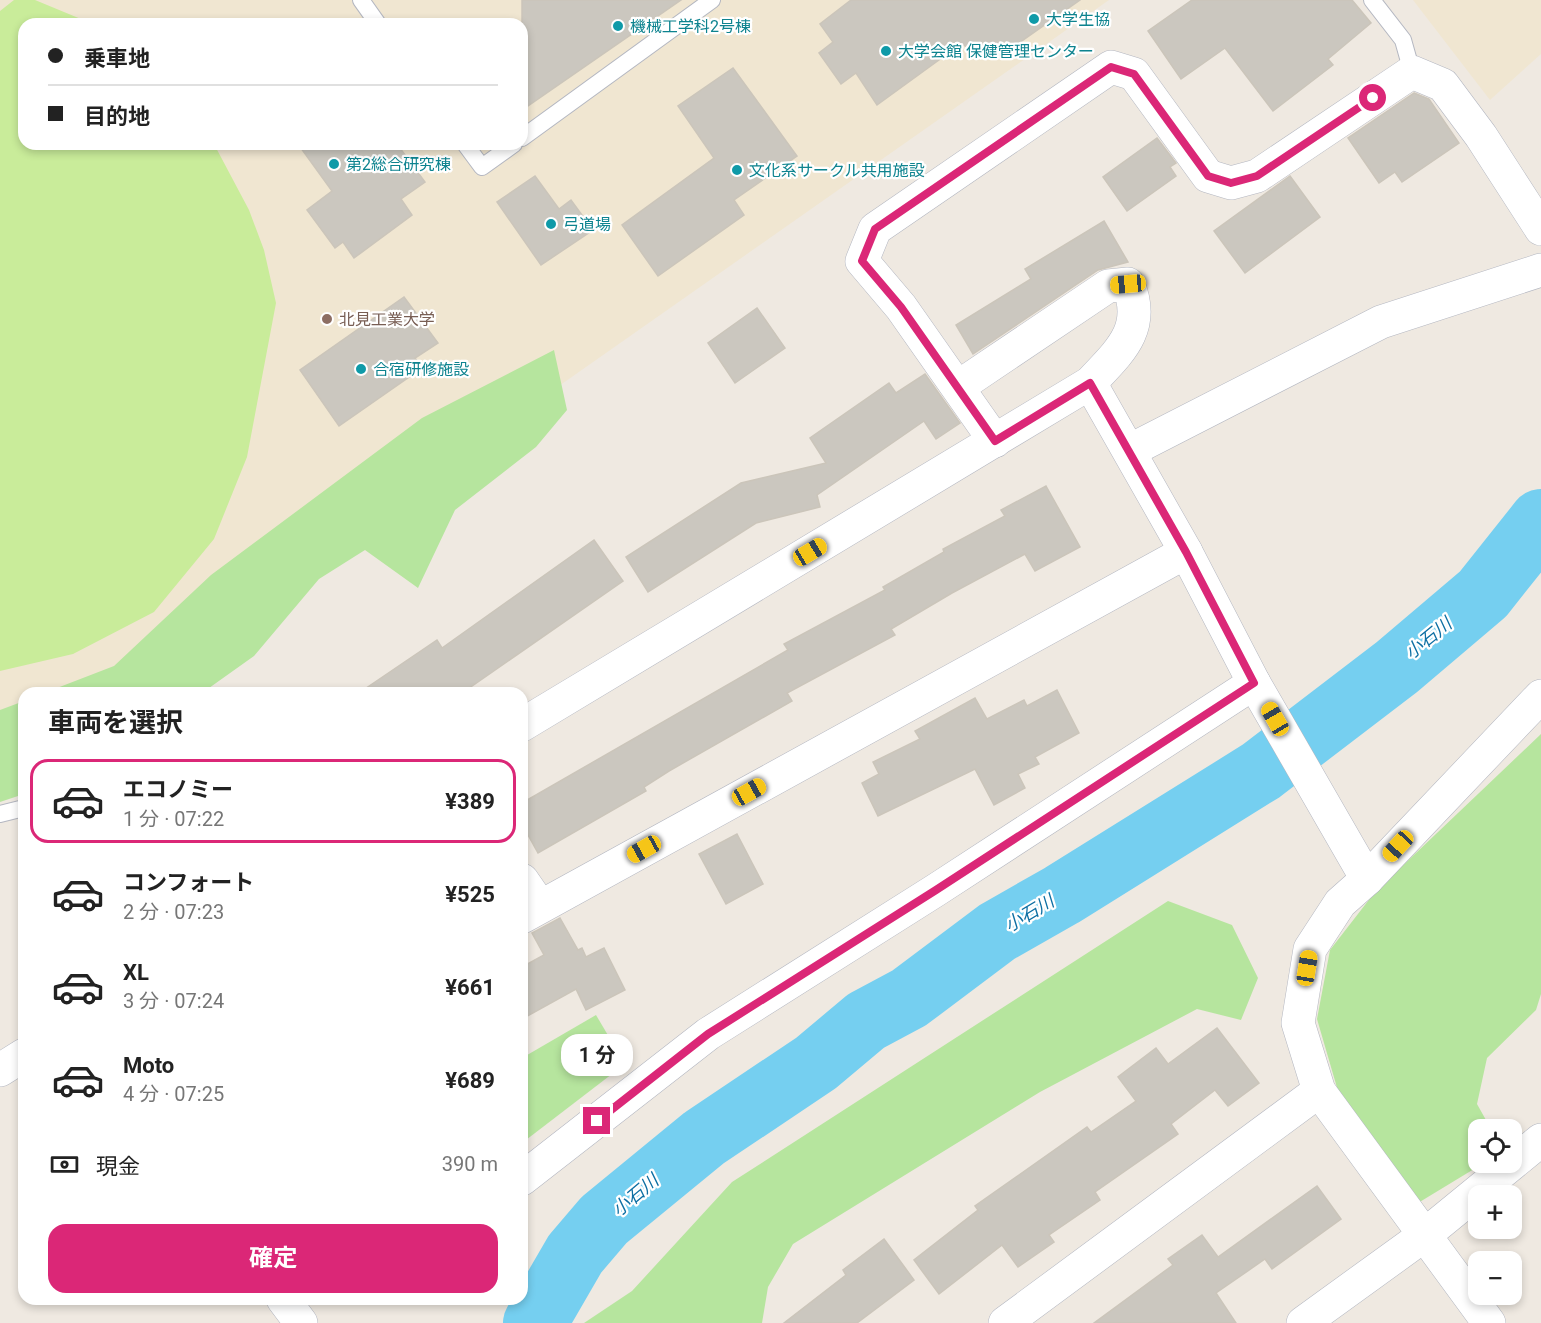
<!DOCTYPE html>
<html lang="ja">
<head>
<meta charset="utf-8">
<style>
	body { margin:0; font-family:Roboto,"Noto Sans JP",sans-serif; background:#f2f2f2; color:#222; height:100vh; display:flex; flex-direction:column; font-size:22px; white-space:nowrap }
	* { box-sizing:border-box; margin:0 }
	p { font-size:20px; color:#767676 }
	.icon { flex:none; width:33px; height:33px; fill:none; stroke:currentColor; stroke-width:2; stroke-linecap:round; stroke-linejoin:round }
	.map { position:relative; flex:1; overflow:hidden }
	.side { position:absolute; left:18px; top:687px; width:510px; height:618px; display:flex; flex-direction:column; background:#fff; border-radius:18px; box-shadow:0 3px 9px #0003 }
	.side>* { flex:none }
	.hud { position:absolute; left:18px; top:18px; width:510px; height:132px; border-radius:18px; box-shadow:0 3px 9px #0003; display:grid; align-content:center; height:132px; padding:0 30px; background:#fff }
	.buttons { position:absolute; left:1468px; top:1119px; display:grid; gap:12px }
	.buttons a { display:grid; place-items:center; width:54px; height:54px; border-radius:12px; background:#fff; box-shadow:0 3px 9px #0003; font-size:30px }
	.end { position:absolute; width:27px; height:27px; margin:-14px; border:8px solid #db2777; background:#fff; box-shadow:0 0 0 3px #fff }
	.from { border-radius:50% }
	.bubble { position:absolute; height:42px; border-radius:18px; background:#fff; box-shadow:0 3px 9px #0003; font-size:20px; font-weight:700; line-height:42px; text-align:center }
	.car { position:absolute; width:18px; height:36px; margin:-18px -9px; border-radius:8px; box-shadow:0 0 4px 2px #0007; background:linear-gradient(#f5c518 24%,#345 0 40%,#f5c518 0 76%,#345 0 86%,#f5c518 0) }
	.hud b { display:flex; align-items:center; gap:21px; height:57px; font-size:22px }
	.hud b+b { border-top:2px solid #e0e0e0 }
	.hud i { width:15px; height:15px; background:#222 }
	ul { padding:0; list-style:none }
	li { display:flex; align-items:center; gap:18px; height:84px; margin:0 12px 9px; padding:0 18px; border:3px solid transparent; border-radius:18px }
	li div { flex:1 }
	li b { display:block; font-size:22px }
	li em { font-style:normal; font-weight:700 }
	li.selected { border-color:#db2777 }
	li>.icon { width:54px; height:54px; stroke-width:1.5 }
	h2 { padding:0 30px; font-size:27px; line-height:72px }
	.pay { display:flex; align-items:center; gap:15px; height:66px; padding:0 30px; font-size:22px }
	.pay p { margin-inline-start:auto }
	.primary-button { display:flex; gap:12px; margin-top:auto; padding:12px 30px }
	.primary-button a { flex:1; height:69px; border-radius:18px; background:#db2777; color:#fff; font-size:24px; font-weight:700; line-height:69px; text-align:center }
	.map>svg:first-child { display:block }
	.education { fill:#f0e6d1; fill-rule:evenodd }
	.green { fill:#b6e59e }
	.pitch { fill:#c9ec9a }
	.lines { fill:none; stroke-linecap:round; stroke-linejoin:round }
	.river { stroke:#75cff0; stroke-width:64 }
	.building { fill:#cbc7bf; stroke:#cbc5ba; stroke-width:1.5 }
	.service-casing { stroke:#b4b7c1; stroke-width:18 }
	.minor-casing { stroke:#b4b7c1; stroke-width:34 }
	.service { stroke:#fff; stroke-width:16 }
	.minor { stroke:#fff; stroke-width:33 }
	.route { stroke:#db2777; stroke-width:8 }
	.culture-dot { fill:#0f9aa8; stroke:#fff; stroke-width:2 }
	.education-dot { fill:#8d6e63; stroke:#fff; stroke-width:2 }
	.labels { text-anchor:middle; dominant-baseline:central; stroke-width:4.5; stroke-linejoin:round; paint-order:stroke }
	.culture-label { font-size:16px; fill:#0d838f; stroke:#fff; text-anchor:start }
	.education-label { font-size:16px; fill:#785e54; stroke:#fff; text-anchor:start }
	.water-label { font-size:18px; font-style:italic; fill:#0d6fa3; stroke:#fff }
</style>
</head>
<body>
<div class="map">
<svg width="1541" height="1323" viewBox="0 0 1541 1323">
	<rect width="100%" height="100%" fill="#efe9e1"/>
	<g class="education">
		<path d="M0,0H1109L405,494L93,693H24V737L0,752ZM24,24H522V144H24Z"/>
		<polygon points="1413,0 1541,0 1541,54 1490,100"/>
	</g>
	<g class="green">
		<polygon points="554,350 567,410 536,447 455,510 418,588 365,550 319,579 254,656 202,693 44,693 114,666 211,575 422,418"/>
		<polygon points="24,701 24,794 0,802 0,710"/>
		<polygon points="1541,734 1541,994 1536,1010 1487,1058 1477,1104 1491,1129 1479,1130 1479,1160 1474,1169 1418,1203 1338,1091 1317,1019 1330,950 1375,892"/>
		<polygon points="1168,901 1232,925 1258,978 1241,1020 1197,1009 1040,1092 793,1244 768,1287 762,1323 584,1323 632,1291 732,1182"/>
		<polygon points="596,1015 625,1064 522,1143 522,1058"/>
	</g>
	<polygon class="pitch" points="14,0 35,0 93,24 24,24 24,144 214,144 249,210 264,250 276,303 247,457 214,539 154,612 73,654 0,671 0,11"/>
	<g class="lines">
		<polyline class="river" points="535,1323 575,1254 604,1220 704,1138 816,1063 866,1021 909,998 997,932 1062,895 1261,771 1397,667 1483,594 1541,521"/>
	</g>
	<g class="building">
		<polygon points="522,0 681,0 522,110"/>
		<polygon points="851,0 1080,0 999,57 985,55 961,44 877,105 856,73 841,84 819,53 833,42 820,24"/>
		<polygon points="1192,0 1352,0 1371,23 1328,59 1333,65 1273,111 1225,48 1181,79 1148,31"/>
		<polygon points="733,68 797,156 734,200 744,215 658,276 622,225 714,158 678,106"/>
		<polygon points="1414,93 1429,99 1459,143 1402,182 1395,172 1379,183 1348,138"/>
		<polygon points="1157,138 1176,163 1170,167 1176,176 1127,211 1103,177"/>
		<polygon points="298,144 397,144 425,182 401,199 412,215 354,258 343,242 335,248 307,210 332,191"/>
		<polygon points="535,176 559,209 571,200 593,230 541,265 497,202"/>
		<polygon points="1290,176 1320,217 1245,273 1214,231"/>
		<polygon points="1104,221 1128,262 1098,270 973,354 956,325 1031,279 1025,269"/>
		<polygon points="404,297 438,343 415,358 422,368 339,426 300,370"/>
		<polygon points="757,308 785,348 735,383 708,343"/>
		<polygon points="925,374 960,423 936,439 924,421 817,495 820,507 756,523 648,592 626,557 741,483 826,463 810,438 889,383 896,393"/>
		<polygon points="1046,486 1080,547 1035,571 1025,554 952,593 891,629 895,635 787,693 792,701 669,771 644,787 646,791 538,853 522,824 522,803 788,650 784,644 885,590 883,587 944,552 943,549 1005,516 1001,510"/>
		<polygon points="594,540 623,581 462,693 359,693 437,640 442,648"/>
		<polygon points="1057,690 1079,733 1035,757 1039,764 1018,774 1025,788 994,805 975,769 878,816 862,783 879,774 873,762 920,739 915,731 975,698 987,719 1024,700 1027,706"/>
		<polygon points="737,834 763,884 726,904 699,854"/>
		<polygon points="560,918 578,950 582,948 586,957 604,948 625,990 586,1010 576,989 522,1019 522,967 544,955 532,933"/>
		<polygon points="1217,1028 1259,1083 1228,1106 1215,1090 1171,1124 1178,1134 1095,1192 1100,1200 1049,1235 1054,1242 1018,1267 1002,1245 939,1294 914,1260 978,1210 975,1206 1087,1127 1091,1132 1136,1101 1118,1077 1156,1048 1168,1064"/>
		<polygon points="1317,1186 1341,1219 1272,1269 1265,1259 1216,1293 1236,1323 1094,1323 1173,1265 1168,1259 1202,1235 1218,1257"/>
		<polygon points="884,1239 914,1280 857,1323 784,1323 846,1275 843,1270"/>
	</g>
	<g class="lines">
		<g class="service-casing">
			<g id="service">
				<polyline points="361,0 378,24"/>
				<polyline points="1372,0 1403,40 1412,72"/>
				<polyline points="522,138 712,0"/>
				<polyline points="465,144 482,167 514,144"/>
				<polyline points="0,814 24,808"/>
			</g>
		</g>
		<g class="minor-casing">
			<g id="minor">
				<polyline points="995,441 901,307 862,261 875,229 1111,67 1134,74 1208,176 1231,183 1257,176 1412,72 1443,85 1481,136 1541,229"/>
				<polyline points="1131,450 1381,322 1541,270"/>
				<polyline points="1254,683 1367,879"/>
				<path d="M522,725L1090,383C1119,352 1147,329 1128,284L1108,286L958,387"/>
				<polyline points="522,880 540,906"/>
				<polyline points="522,917 1186,552"/>
				<polyline points="0,1070 24,1055"/>
				<polyline points="522,1179 708,1034 936,890 1254,683 1186,552 1090,383"/>
				<polyline points="283,1299 301,1323"/>
				<polyline points="1005,1323 1319,1091"/>
				<polyline points="1303,1323 1426,1234 1541,1140"/>
				<polyline points="1489,1323 1319,1091 1298,1023 1310,949 1340,903 1367,879 1541,696"/>
			</g>
		</g>
		<use href="#service" class="service"/>
		<use href="#minor" class="minor"/>
	</g>
	<g class="lines">
		<polyline class="route" points="597,1121 708,1034 936,890 1254,683 1186,552 1090,383 995,441 901,307 862,261 875,229 1111,67 1134,74 1208,176 1231,183 1257,176 1373,98"/>
	</g>
	<g class="culture-dot">
		<circle cx="1034" cy="19" r="6"/>
		<circle cx="618" cy="26" r="6"/>
		<circle cx="886" cy="51" r="6"/>
		<circle cx="334" cy="164" r="6"/>
		<circle cx="737" cy="170" r="6"/>
		<circle cx="551" cy="224" r="6"/>
		<circle cx="361" cy="369" r="6"/>
	</g>
	<circle class="education-dot" cx="327" cy="319" r="6"/>
	<g class="labels">
		<g class="culture-label">
			<text x="1046" y="19">大学生協</text>
			<text x="630" y="26">機械工学科2号棟</text>
			<text x="898" y="51">大学会館 保健管理センター</text>
			<text x="346" y="164">第2総合研究棟</text>
			<text x="749" y="170">文化系サークル共用施設</text>
			<text x="563" y="224">弓道場</text>
			<text x="373" y="369">合宿研修施設</text>
		</g>
		<g class="education-label">
			<text x="339" y="319">北見工業大学</text>
		</g>
		<g class="water-label">
			<text transform="translate(1428 638) rotate(-39)">小石川</text>
			<text transform="translate(1029 913) rotate(-31)">小石川</text>
			<text transform="translate(635 1195) rotate(-40)">小石川</text>
		</g>
	</g>
</svg>
<div class="buttons">
<a><svg class="icon" aria-label="locate" viewBox="0 0 24 24"><circle cx="12" cy="12" r="6"/><path d="M12 2v4M12 18v4M2 12h4M18 12h4"/></svg></a>
<a>+</a>
<a>−</a>
</div>
<i class="end from" style="left:1373px;top:98px"></i>
<i class="end" style="left:597px;top:1121px"></i>
<div class="bubble" style="left:561px;top:1034px;width:72px">1 分</div>
<i class="car" style="left:1128px;top:284px;rotate:265deg"></i>
<i class="car" style="left:810px;top:552px;rotate:59deg"></i>
<i class="car" style="left:1275px;top:719px;rotate:330deg"></i>
<i class="car" style="left:749px;top:792px;rotate:61deg"></i>
<i class="car" style="left:1398px;top:846px;rotate:223deg"></i>
<i class="car" style="left:644px;top:849px;rotate:241deg"></i>
<i class="car" style="left:1307px;top:968px;rotate:9deg"></i>
<div class="hud">
<b><i class="from"></i>乗車地</b>
<b><i></i>目的地</b>
</div>
<section class="side">
<h2>車両を選択</h2>
<ul>
<li class="selected"><svg class="icon" aria-label="car" viewBox="0 0 24 24"><path d="M5 17H2v-5l4-1 3-4h7l3 4 3 1v5h-3M9 17h6M6 11h13"/><circle cx="7" cy="17" r="2"/><circle cx="17" cy="17" r="2"/></svg><div><b>エコノミー</b><p>1 分 · 07:22</p></div><em>¥389</em></li>
<li><svg class="icon" aria-label="car" viewBox="0 0 24 24"><path d="M5 17H2v-5l4-1 3-4h7l3 4 3 1v5h-3M9 17h6M6 11h13"/><circle cx="7" cy="17" r="2"/><circle cx="17" cy="17" r="2"/></svg><div><b>コンフォート</b><p>2 分 · 07:23</p></div><em>¥525</em></li>
<li><svg class="icon" aria-label="car" viewBox="0 0 24 24"><path d="M5 17H2v-5l4-1 3-4h7l3 4 3 1v5h-3M9 17h6M6 11h13"/><circle cx="7" cy="17" r="2"/><circle cx="17" cy="17" r="2"/></svg><div><b>XL</b><p>3 分 · 07:24</p></div><em>¥661</em></li>
<li><svg class="icon" aria-label="car" viewBox="0 0 24 24"><path d="M5 17H2v-5l4-1 3-4h7l3 4 3 1v5h-3M9 17h6M6 11h13"/><circle cx="7" cy="17" r="2"/><circle cx="17" cy="17" r="2"/></svg><div><b>Moto</b><p>4 分 · 07:25</p></div><em>¥689</em></li>
</ul>
<div class="pay"><svg class="icon" aria-label="cash" viewBox="0 0 24 24"><path d="M3 7h18v10H3z"/><circle cx="12" cy="12" r="2"/></svg>現金<p>390 m</p></div>
<div class="primary-button"><a>確定</a></div>
</section>
</div>
</body>
</html>
